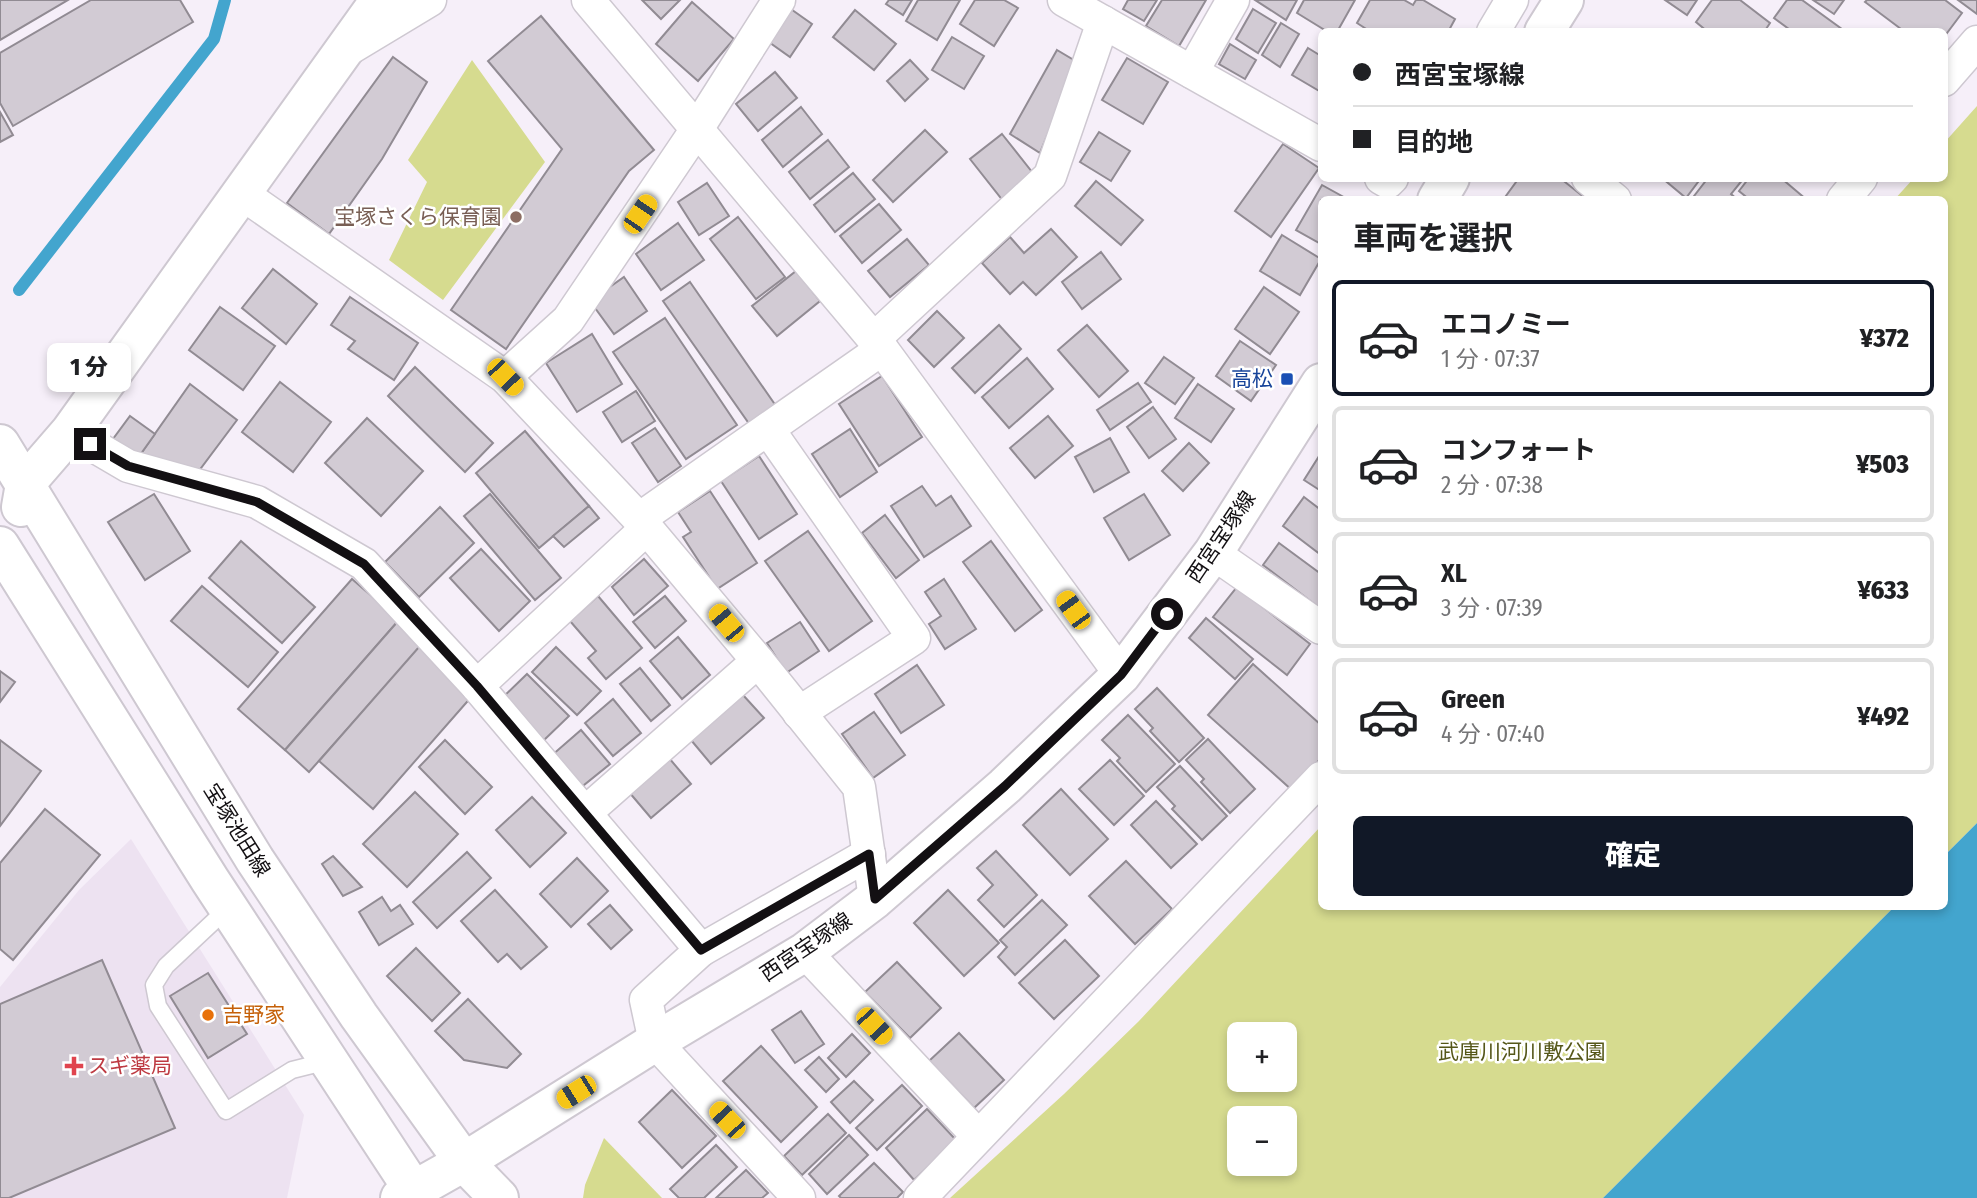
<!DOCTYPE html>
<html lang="ja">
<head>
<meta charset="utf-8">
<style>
	body { margin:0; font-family:"Fira Sans Condensed","Noto Sans JP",sans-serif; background:#f2f2f2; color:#202124; height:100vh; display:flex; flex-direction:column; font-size:26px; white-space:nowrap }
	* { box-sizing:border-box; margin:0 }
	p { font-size:23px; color:#757577 }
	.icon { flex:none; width:38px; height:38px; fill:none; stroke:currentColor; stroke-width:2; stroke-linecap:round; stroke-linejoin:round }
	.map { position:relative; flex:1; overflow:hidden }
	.details { position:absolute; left:1318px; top:196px; width:630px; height:714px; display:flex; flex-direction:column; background:#fff; border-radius:10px; box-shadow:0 4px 10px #0003 }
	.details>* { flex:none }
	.banner { position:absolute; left:1318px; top:28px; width:630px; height:154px; border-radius:10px; box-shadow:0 4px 10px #0003; display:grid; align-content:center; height:154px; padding:0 35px; background:#fff }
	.buttons { position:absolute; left:1227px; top:1022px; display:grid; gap:14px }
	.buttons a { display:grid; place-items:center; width:70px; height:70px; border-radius:10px; background:#fff; box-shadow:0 4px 10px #0003; font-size:35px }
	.end { position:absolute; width:32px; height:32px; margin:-16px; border:9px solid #131013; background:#fff; box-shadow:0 0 0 4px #fff }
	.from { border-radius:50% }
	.bubble { position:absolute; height:49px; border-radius:10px; background:#fff; box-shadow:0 4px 10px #0003; font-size:23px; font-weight:800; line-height:49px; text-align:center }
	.car { position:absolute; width:21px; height:42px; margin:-21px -10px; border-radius:9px; box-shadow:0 0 5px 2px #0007; background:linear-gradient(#f5c518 24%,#345 0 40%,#f5c518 0 76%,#345 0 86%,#f5c518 0) }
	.banner b { display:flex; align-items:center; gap:24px; height:66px; font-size:26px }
	.banner b+b { border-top:2px solid #e0e0e0 }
	.banner i { width:18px; height:18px; background:#202124 }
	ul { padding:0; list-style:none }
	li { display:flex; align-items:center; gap:21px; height:116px; margin:0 14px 10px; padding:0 21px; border:4px solid #e0e0e0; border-radius:10px }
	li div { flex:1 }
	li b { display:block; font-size:26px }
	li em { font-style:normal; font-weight:800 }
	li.on { border-color:#111827 }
	li>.icon { width:63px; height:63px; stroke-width:1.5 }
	h2 { padding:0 35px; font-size:32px; line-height:84px }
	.primary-button { display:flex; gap:14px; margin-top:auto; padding:14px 35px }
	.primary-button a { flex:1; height:80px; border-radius:10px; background:#111827; color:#fff; font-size:28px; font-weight:800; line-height:80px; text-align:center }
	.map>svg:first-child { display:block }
	.built { fill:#ede2f1 }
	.green { fill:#d6db8f; fill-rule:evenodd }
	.water { fill:#43a5ce }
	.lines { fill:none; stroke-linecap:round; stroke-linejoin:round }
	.stream { stroke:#43a5ce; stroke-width:12 }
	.building { fill:#d2cbd4; stroke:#918b93; stroke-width:2 }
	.lane-casing { stroke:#cec8d1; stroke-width:19 }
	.street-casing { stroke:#cec8d1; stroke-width:35 }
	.secondary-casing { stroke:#cec8d1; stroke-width:42 }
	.lane { stroke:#fff; stroke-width:16 }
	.street { stroke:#fff; stroke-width:32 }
	.secondary { stroke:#fff; stroke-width:38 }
	.route { stroke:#131013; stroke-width:9 }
	.education-dot { fill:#8d6e63; stroke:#fff; stroke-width:2.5 }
	.transit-dot { fill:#1a4fb4; stroke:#fff; stroke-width:2.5 }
	.food-dot { fill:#e8710a; stroke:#fff; stroke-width:2.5 }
	.health-dot { fill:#e0444e; stroke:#fff; stroke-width:2.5 }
	.labels { text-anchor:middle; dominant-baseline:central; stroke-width:5; stroke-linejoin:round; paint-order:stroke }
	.education-label { font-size:21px; fill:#785e54; stroke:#fff; text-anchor:end }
	.transit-label { font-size:21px; fill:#164399; stroke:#fff; text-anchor:end }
	.street-label { font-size:21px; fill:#131013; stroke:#fff }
	.food-label { font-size:21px; fill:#c56008; stroke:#fff; text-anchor:start }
	.park-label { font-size:21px; fill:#555719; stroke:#fff }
	.health-label { font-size:21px; fill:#be3a42; stroke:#fff; text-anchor:start }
</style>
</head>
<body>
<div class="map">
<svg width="1977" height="1198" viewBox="0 0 1977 1198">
	<rect width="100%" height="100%" fill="#f6eff9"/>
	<polygon class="built" points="131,839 304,1115 287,1198 0,1198 0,987 79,890"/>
	<g class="green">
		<polygon points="472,60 545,162 443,300 389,260 427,182 408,160"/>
		<polygon points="1977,106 1977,823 1944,856 1944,200 1894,200 1913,179 1944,178 1944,143"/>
		<path d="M1321,826V906L1894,907L1603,1198H950L1064,1094L1139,1021ZM1284,1034V1080H1239V1034ZM1284,1118V1164H1239V1118Z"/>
		<polygon points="604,1138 662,1198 583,1198 585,1185"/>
	</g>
	<polygon class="water" points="1977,823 1977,1198 1603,1198 1894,907 1944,906 1944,856"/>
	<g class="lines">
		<polyline class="stream" points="19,290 214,39 225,0"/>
	</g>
	<g class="building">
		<polygon points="0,0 68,0 0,40"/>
		<polygon points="91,0 180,0 193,22 13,126 0,103 0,53"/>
		<polygon points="642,0 680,0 661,19"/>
		<polygon points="889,0 912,0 903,15 886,4"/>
		<polygon points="918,0 960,0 937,40 906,21"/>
		<polygon points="975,0 1004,0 1018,8 994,46 960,24"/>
		<polygon points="1128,0 1157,0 1144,21 1123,9"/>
		<polygon points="1162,0 1206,0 1179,46 1146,26"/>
		<polygon points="1255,0 1297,0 1286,20"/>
		<polygon points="1304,0 1355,0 1337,32 1328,32 1297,13"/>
		<polygon points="1370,0 1404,0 1413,5 1416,0 1423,0 1455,19 1448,32 1371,32 1357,23"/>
		<polygon points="1665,0 1697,0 1687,15"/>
		<polygon points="1712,0 1740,0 1770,23 1764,32 1708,32 1696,22"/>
		<polygon points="1787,0 1802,0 1846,32 1793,32 1774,18"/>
		<polygon points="1813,0 1844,0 1834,14"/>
		<polygon points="1867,0 1945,0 1962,13 1944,37 1944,32 1905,32 1865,2"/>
		<polygon points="1958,0 1977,0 1977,14"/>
		<polygon points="692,2 734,39 698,81 656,44"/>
		<polygon points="788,7 812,24 790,57 766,40"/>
		<polygon points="1253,9 1276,23 1258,53 1236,39"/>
		<polygon points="855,10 896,44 874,70 833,37"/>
		<polygon points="541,16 654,150 629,171 506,349 451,310 562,149 488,61"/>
		<polygon points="1281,23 1299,34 1280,67 1262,55"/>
		<polygon points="952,37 984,56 964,89 932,70"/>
		<polygon points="1230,44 1256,60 1245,79 1219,64"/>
		<polygon points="1308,48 1321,56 1321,92 1292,75"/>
		<polygon points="1057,50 1077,62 1040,153 1010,134"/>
		<polygon points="393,57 427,82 382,159 329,234 287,203"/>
		<polygon points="1127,58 1168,82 1143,124 1102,100"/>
		<polygon points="910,60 928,79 905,101 887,81"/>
		<polygon points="775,72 797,98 758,131 736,104"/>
		<polygon points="801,107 822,134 783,167 762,140"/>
		<polygon points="0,112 13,135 0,142"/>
		<polygon points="925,130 947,152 893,202 873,180"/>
		<polygon points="1099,132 1130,151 1111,181 1080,162"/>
		<polygon points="1002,134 1036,177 1004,202 970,159"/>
		<polygon points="828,140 849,167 810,199 789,172"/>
		<polygon points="1283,144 1319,168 1271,237 1235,211"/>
		<polygon points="853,173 875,199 835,232 814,205"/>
		<polygon points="1519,178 1560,178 1585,198 1584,200 1503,200"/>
		<polygon points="1662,178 1701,178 1686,198"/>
		<polygon points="1708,178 1744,178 1731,194 1738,200 1691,200"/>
		<polygon points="1749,178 1781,178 1807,200 1750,200 1739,191"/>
		<polygon points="1096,181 1143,220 1121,245 1075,206"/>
		<polygon points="707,183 729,216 699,235 678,202"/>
		<polygon points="1322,185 1349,200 1321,200 1321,244 1296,230"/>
		<polygon points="879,204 901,230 862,263 840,236"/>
		<polygon points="738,217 785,277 756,299 710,239"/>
		<polygon points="678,223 704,260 661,290 636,254"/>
		<polygon points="1051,229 1077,257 1036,295 1023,282 1010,294 982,263 1010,237 1024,253"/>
		<polygon points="1282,235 1321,259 1300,295 1260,271"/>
		<polygon points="907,239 929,265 890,297 868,271"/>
		<polygon points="1101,252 1121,279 1082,309 1062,282"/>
		<polygon points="273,269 317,304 286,344 242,308"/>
		<polygon points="796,271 820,301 777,336 752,306"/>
		<polygon points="624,277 647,311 614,334 590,301"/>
		<polygon points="690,282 776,406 750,425 663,301"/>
		<polygon points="1264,287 1299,312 1270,354 1235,329"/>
		<polygon points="350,297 418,343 394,380 348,349 355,341 331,325"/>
		<polygon points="220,307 275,346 243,390 189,350"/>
		<polygon points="937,311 964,338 934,367 908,340"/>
		<polygon points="665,318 737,425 686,459 613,352"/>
		<polygon points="999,325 1021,349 975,393 952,368"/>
		<polygon points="1087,325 1128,371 1099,397 1058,350"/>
		<polygon points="592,334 622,384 577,412 546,363"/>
		<polygon points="1240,341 1276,365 1251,401 1216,376"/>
		<polygon points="1164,357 1194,378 1175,404 1145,383"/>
		<polygon points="1027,358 1053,389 1009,428 982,397"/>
		<polygon points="415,367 493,443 465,472 388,396"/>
		<polygon points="882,376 922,437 879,466 839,404"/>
		<polygon points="280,382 331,422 293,472 242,432"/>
		<polygon points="1138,383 1151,402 1110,430 1097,410"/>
		<polygon points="190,384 237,420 198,472 140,455"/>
		<polygon points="1198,384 1234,409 1211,442 1175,418"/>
		<polygon points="636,391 655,421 622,442 603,412"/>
		<polygon points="1153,407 1176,439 1149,458 1127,427"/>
		<polygon points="130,416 155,434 140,455 110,443"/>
		<polygon points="1048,416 1073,446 1035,478 1010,448"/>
		<polygon points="367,418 423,471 381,516 325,463"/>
		<polygon points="655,428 681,466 658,482 632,443"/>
		<polygon points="850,429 877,472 840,497 812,454"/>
		<polygon points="525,431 589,506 539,548 476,473"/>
		<polygon points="1110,438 1129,472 1094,492 1075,457"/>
		<polygon points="1189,443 1209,463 1183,491 1162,471"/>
		<polygon points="1321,453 1321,491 1304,480"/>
		<polygon points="759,456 797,514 759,539 721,481"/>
		<polygon points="922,486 936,506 951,496 971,526 924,557 891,506"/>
		<polygon points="710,491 757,563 717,589 683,537 691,532 678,512"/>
		<polygon points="154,494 190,551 145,580 108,522"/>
		<polygon points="490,494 561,578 535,600 464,516"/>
		<polygon points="1144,494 1170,535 1129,560 1104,518"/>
		<polygon points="1304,497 1321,510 1321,555 1283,526"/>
		<polygon points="589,506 599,518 564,547 553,536"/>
		<polygon points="440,507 474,543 419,597 385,562"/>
		<polygon points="885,515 919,560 896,578 862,533"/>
		<polygon points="808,531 872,621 829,651 765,561"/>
		<polygon points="241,541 315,607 282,643 209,578"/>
		<polygon points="991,541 1042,610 1015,631 963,562"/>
		<polygon points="1279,543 1321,574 1321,609 1263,565"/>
		<polygon points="481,549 530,601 499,631 450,578"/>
		<polygon points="644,559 668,586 634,615 612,587"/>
		<polygon points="352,579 399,620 285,750 238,709"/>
		<polygon points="944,579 976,629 945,649 929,624 941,616 925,592"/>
		<polygon points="202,586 278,652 248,687 171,621"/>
		<polygon points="1237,587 1310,644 1287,675 1213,617"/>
		<polygon points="598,596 642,648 606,679 588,658 596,651 570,621"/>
		<polygon points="665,596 686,621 655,648 633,622"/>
		<polygon points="1206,618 1253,659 1235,679 1189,638"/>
		<polygon points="399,620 424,643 309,772 285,750"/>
		<polygon points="800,622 819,651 786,673 767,643"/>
		<polygon points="678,637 710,675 682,699 650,661"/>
		<polygon points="419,647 473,695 373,809 319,761"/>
		<polygon points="556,647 601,691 577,715 532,672"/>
		<polygon points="1253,664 1321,725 1321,758 1293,791 1208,715"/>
		<polygon points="917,665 944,705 901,733 875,694"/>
		<polygon points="640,668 670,705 651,721 620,684"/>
		<polygon points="0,671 15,682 0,702"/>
		<polygon points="527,674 569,716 542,742 501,699"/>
		<polygon points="1157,688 1204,738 1179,762 1150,731 1153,728 1135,709"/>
		<polygon points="743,695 764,718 711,764 691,740"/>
		<polygon points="613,699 641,733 613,756 585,723"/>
		<polygon points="874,712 905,755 873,778 842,734"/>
		<polygon points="1128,715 1175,764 1146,792 1117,761 1120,758 1102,740"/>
		<polygon points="581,730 610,764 579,789 551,756"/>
		<polygon points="1208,739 1255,789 1230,813 1201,782 1204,779 1186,760"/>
		<polygon points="0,740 41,771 0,826"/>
		<polygon points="445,740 492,787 465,814 419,767"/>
		<polygon points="669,758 691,784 651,818 629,792"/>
		<polygon points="1110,760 1144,796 1114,825 1079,789"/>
		<polygon points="1180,766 1227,816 1202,840 1172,809 1175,806 1157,787"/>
		<polygon points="1061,789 1108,839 1070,875 1023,825"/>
		<polygon points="415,792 458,834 407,887 363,844"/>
		<polygon points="532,797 566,833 530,867 496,830"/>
		<polygon points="1156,801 1197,844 1171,868 1131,825"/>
		<polygon points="45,809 100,855 13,960 0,949 0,863"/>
		<polygon points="996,851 1037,895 1004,927 978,900 993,885 977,868"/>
		<polygon points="467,852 491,878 437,928 413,902"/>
		<polygon points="333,856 362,887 343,896 322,864"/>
		<polygon points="577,858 608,891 571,927 540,894"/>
		<polygon points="1126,861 1172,909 1135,944 1089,896"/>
		<polygon points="495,890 547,947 521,969 507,954 498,962 461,921"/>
		<polygon points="948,890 999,943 964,976 914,923"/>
		<polygon points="382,897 391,911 400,905 413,924 379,945 359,912"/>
		<polygon points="1042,900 1067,925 1015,975 998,957 1007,947 1000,940"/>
		<polygon points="610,905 632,930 611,949 588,924"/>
		<polygon points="1065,940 1099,976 1054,1019 1019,983"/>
		<polygon points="416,948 460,993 432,1021 387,976"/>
		<polygon points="102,960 175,1128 9,1198 0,1198 0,1004"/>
		<polygon points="897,962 941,1008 910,1038 865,992"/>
		<polygon points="208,973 247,1034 208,1058 170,996"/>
		<polygon points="468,999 521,1054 507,1068 464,1060 435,1031"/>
		<polygon points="801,1011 824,1044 795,1063 772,1030"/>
		<polygon points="959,1033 1004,1080 974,1108 929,1061"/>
		<polygon points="852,1034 870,1053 846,1077 828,1058"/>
		<polygon points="761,1046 817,1107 781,1142 723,1081"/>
		<polygon points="819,1057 839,1079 826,1092 805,1070"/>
		<polygon points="854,1081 873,1100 850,1123 831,1102"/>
		<polygon points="902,1085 922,1106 877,1150 856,1128"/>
		<polygon points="672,1090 716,1136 682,1168 639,1122"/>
		<polygon points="927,1109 956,1140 914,1180 886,1148"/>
		<polygon points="828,1114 846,1133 802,1175 784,1156"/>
		<polygon points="849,1135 868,1155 827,1194 809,1174"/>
		<polygon points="716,1145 737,1167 704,1198 679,1198 670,1189"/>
		<polygon points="874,1163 903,1192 897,1198 841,1198 839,1196"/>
		<polygon points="746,1170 768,1193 762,1198 716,1198"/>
	</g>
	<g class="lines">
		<g class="lane-casing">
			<polyline id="lane" points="228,908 166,966 154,985 158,1006 226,1111 292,1070 328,1061"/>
		</g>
		<g class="street-casing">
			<g id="street">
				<polyline points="588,0 882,349 1121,675"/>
				<polyline points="1064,0 1321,145"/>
				<polyline points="1493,32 1512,0"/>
				<polyline points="347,50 430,0"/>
				<polyline points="1192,72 1233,0"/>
				<polyline points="1944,80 1977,42"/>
				<polyline points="1381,178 1388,182 1392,178"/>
				<polyline points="1588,178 1615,200"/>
				<polyline points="241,193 505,377 639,519 758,661 859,787 875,899"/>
				<polyline points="1843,200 1861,178"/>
				<polyline points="874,339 1050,176 1103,22"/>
				<polyline points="505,377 568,320 697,129 779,0"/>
				<polyline points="768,429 914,638 799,713"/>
				<polyline points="70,432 128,466 257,502 364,564 477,686 701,950 646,1000 655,1042 799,1198"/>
				<polyline points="639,519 882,349"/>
				<polyline points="1213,553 1321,628"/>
				<polyline points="477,686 647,528"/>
				<polyline points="585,813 758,661"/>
				<polyline points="701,950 869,854"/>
				<polyline points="805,952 978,1136"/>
				<polyline points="920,1198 1321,778"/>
			</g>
		</g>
		<g class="secondary-casing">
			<g id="secondary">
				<polyline points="1544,32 1564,0"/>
				<polyline points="1437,200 1450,178"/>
				<polyline points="0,444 255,860 359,1016 464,1162 499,1198"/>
				<polyline points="21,507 25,484 70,432 380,0"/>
				<polyline points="0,546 210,880 414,1191 420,1198"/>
				<polyline points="400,1198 464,1162 655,1042 805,952 875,899 1005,786 1121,675 1213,553 1321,383"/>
			</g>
		</g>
		<use href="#lane" class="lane"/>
		<use href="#street" class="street"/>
		<use href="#secondary" class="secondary"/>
	</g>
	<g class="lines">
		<polyline class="route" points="90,444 128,466 257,502 364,564 477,686 701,950 869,854 875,899 1005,786 1121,675 1167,614"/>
	</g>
	<circle class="education-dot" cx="516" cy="217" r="7"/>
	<rect class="transit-dot" x="1280" y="372" width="14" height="14" rx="3.5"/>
	<circle class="food-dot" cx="208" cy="1015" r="7"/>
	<path class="health-dot" d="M70.5 1055.5h7v7h7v7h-7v7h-7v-7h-7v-7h7z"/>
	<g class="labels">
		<g class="education-label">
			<text x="502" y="217">宝塚さくら保育園</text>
		</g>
		<g class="transit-label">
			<text x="1273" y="379">高松</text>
		</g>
		<g class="street-label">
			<text transform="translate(1221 537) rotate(-56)">西宮宝塚線</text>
			<text transform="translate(237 830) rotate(58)">宝塚池田線</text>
			<text transform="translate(806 947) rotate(-34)">西宮宝塚線</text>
		</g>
		<g class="food-label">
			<text x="222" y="1015">吉野家</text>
		</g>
		<g class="park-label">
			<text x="1522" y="1052">武庫川河川敷公園</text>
		</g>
		<g class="health-label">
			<text x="88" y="1066">スギ薬局</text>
		</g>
	</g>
</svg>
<div class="buttons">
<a>+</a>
<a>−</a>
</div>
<i class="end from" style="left:1167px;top:614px"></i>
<i class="end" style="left:90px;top:444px"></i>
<div class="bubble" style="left:47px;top:343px;width:84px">1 分</div>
<i class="car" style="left:640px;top:214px;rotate:34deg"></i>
<i class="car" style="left:505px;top:377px;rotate:136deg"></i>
<i class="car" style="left:1073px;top:610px;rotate:324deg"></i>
<i class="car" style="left:726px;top:623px;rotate:320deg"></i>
<i class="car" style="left:874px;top:1026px;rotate:137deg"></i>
<i class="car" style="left:576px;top:1092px;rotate:238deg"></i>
<i class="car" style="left:727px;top:1120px;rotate:317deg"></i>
<div class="banner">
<b><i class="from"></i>西宮宝塚線</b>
<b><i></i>目的地</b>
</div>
<section class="details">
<h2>車両を選択</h2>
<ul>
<li class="on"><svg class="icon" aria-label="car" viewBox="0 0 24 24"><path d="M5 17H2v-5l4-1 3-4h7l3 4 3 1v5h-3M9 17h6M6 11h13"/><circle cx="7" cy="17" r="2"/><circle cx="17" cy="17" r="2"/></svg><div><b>エコノミー</b><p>1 分 · 07:37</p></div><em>¥372</em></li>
<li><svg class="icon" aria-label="car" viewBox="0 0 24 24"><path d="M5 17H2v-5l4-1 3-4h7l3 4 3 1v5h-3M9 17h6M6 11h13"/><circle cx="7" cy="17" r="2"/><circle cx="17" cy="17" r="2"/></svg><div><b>コンフォート</b><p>2 分 · 07:38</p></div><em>¥503</em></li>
<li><svg class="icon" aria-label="car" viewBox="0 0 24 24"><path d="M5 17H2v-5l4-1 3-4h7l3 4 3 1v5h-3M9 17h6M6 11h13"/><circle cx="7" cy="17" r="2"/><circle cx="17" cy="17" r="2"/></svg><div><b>XL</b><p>3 分 · 07:39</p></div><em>¥633</em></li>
<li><svg class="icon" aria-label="car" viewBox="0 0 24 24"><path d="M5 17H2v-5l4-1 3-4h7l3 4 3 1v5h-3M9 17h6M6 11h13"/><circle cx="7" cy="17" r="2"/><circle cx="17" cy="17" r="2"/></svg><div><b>Green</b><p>4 分 · 07:40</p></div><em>¥492</em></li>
</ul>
<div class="primary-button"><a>確定</a></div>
</section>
</div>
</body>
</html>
